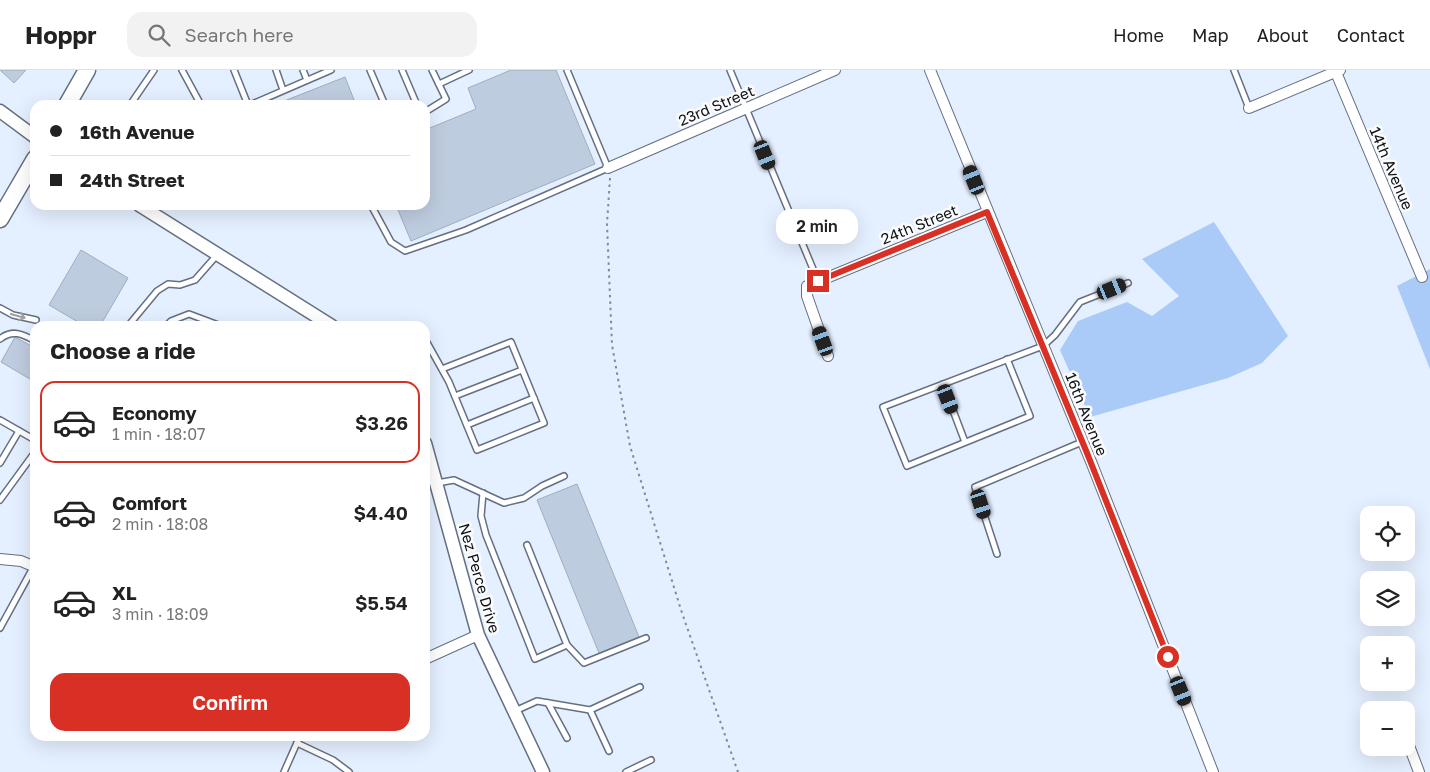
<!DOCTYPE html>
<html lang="en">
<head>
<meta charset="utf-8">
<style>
	body { margin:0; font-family:"Golos Text",sans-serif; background:#f2f2f2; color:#222; height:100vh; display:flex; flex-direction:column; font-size:19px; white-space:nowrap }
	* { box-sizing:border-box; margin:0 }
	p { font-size:16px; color:#767676 }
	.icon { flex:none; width:28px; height:28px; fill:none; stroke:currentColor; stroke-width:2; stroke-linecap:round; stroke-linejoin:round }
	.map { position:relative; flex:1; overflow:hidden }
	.panel { position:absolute; left:30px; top:251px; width:400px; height:420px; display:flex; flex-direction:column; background:#fff; border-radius:15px; box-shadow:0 5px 20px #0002 }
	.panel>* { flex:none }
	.top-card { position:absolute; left:30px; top:30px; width:400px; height:110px; border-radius:15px; box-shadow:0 5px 20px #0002; display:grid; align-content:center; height:110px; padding:0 20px; background:#fff }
	.controls { position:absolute; left:1360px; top:436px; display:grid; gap:10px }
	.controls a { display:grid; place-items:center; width:55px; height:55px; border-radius:10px; background:#fff; box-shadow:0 5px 20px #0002; font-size:25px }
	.end { position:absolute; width:22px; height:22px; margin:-11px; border:6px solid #d93025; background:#fff; box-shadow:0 0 0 2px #fff }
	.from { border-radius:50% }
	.bubble { position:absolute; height:35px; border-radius:15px; background:#fff; box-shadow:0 5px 20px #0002; font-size:16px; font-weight:600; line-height:35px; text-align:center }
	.car { position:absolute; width:15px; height:30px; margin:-15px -8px; border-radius:6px; box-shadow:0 0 4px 1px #0007; background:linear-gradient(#222 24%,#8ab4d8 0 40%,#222 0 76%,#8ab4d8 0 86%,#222 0) }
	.top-card b { display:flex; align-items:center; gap:18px; height:48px; font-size:19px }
	.top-card b+b { border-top:1px solid #e0e0e0 }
	.top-card i { width:12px; height:12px; background:#222 }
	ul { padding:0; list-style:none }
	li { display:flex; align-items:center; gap:15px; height:82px; margin:0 10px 8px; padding:0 10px; border:2px solid transparent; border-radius:15px }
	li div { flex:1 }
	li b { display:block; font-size:19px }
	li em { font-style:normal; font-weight:600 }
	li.selected { border-color:#d93025 }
	li>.icon { width:45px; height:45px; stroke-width:1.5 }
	h2 { padding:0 20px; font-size:22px; line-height:60px }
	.action { display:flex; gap:10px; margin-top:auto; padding:10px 20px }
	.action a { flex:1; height:58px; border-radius:15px; background:#d93025; color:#fff; font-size:20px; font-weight:600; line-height:58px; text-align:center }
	header { display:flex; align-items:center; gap:30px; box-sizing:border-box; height:70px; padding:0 25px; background:#fff; border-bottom:1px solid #e0e0e0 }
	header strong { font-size:24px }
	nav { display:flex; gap:28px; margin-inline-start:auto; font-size:18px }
	.search { width:350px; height:45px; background:#f2f2f2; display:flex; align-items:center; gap:12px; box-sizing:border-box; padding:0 18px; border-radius:15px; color:#767676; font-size:19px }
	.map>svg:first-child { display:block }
	.green { fill:#aacbf8 }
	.building { fill:#beccdf; stroke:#9fadbf }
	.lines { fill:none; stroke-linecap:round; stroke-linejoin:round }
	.service-casing { stroke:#647082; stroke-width:8 }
	.minor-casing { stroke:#647082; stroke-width:12 }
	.tertiary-casing { stroke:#647082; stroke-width:15 }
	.primary-casing { stroke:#647082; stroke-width:19 }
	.path { stroke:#828a95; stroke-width:2; stroke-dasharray:2.5 4; stroke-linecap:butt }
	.service { stroke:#fff; stroke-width:5 }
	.minor { stroke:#fff; stroke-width:10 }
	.tertiary { stroke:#fff; stroke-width:12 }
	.primary { stroke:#fff; stroke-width:16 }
	.oneway { stroke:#9ea0a2 }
	.route { stroke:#d93025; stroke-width:6 }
	.labels { text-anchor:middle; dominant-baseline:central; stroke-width:5; stroke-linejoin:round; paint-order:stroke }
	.street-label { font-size:15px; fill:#0c1117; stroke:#fbfbfb }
</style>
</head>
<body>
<header>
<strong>Hoppr</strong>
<div class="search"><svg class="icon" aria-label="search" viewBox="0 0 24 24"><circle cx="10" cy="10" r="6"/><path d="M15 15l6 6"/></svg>Search here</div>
<nav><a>Home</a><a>Map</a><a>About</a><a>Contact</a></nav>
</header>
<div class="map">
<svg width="1430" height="702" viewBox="0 0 1430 702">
	<rect width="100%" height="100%" fill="#e4efff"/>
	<g class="green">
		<polygon points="1214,152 1288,266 1262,293 1228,308 1090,347 1060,280 1078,251 1127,232 1152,246 1179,226 1142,189"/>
		<polygon points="1430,199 1430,299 1397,216"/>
	</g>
	<g class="building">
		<polygon points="0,0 26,0 14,13"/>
		<polygon points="511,0 556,0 595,94 411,171 396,135 425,135 425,60 476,39 468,18"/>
		<polygon points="345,7 356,35 274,35"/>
		<polygon points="81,180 128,208 100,256 85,256 49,235"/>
		<polygon points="15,267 35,278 35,312 1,292"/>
		<polygon points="577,414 639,567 599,583 537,430"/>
	</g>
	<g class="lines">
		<g class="service-casing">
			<g id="service">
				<polyline points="182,0 201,35"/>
				<polyline points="234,0 248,35"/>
				<polyline points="276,0 283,20"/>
				<polyline points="303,0 307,10"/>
				<polyline points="370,0 385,35"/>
				<polyline points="402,0 417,35"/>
				<polyline points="730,0 818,211"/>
				<polyline points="1234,0 1249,38"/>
				<polyline points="439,14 469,0"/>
				<polyline points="130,35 154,0"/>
				<polyline points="250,35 331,0"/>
				<polyline points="425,42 446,29 432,0"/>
				<polyline points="371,135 391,172 405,181 466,160 608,98 567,0"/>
				<polyline points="0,238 13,245 36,250"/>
				<polyline points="128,256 157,221 168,214 180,215 195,210 217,185"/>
				<polyline points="166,256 171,251 189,244 221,256"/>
				<path d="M0,269C12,259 23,264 35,271"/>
				<polyline points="425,269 449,312 477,380 544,353 511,272 442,299"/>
				<polyline points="1007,289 1030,346 907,396 883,337 1043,276 1055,265 1080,232 1128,213"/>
				<polyline points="943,314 965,372"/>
				<polyline points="455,326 522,300"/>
				<polyline points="0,350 35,370"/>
				<polyline points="467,355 534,328"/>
				<polyline points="0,393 19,361"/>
				<polyline points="437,413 454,410 504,433 524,428 542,416 564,406"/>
				<polyline points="483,423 481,446 486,465 535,589 567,575 527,475"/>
				<polyline points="0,430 35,382"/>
				<polyline points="997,484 975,417 1082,372"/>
				<polyline points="0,558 34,496"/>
				<polyline points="567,575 584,593 646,568"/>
				<polyline points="548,633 567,668"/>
				<polyline points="590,640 640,617"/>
				<polyline points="515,641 537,631 590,640 609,681"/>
				<polyline points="297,673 333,690 349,702"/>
				<polyline points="284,702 300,666"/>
				<polyline points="626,702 651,690"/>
			</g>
		</g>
		<g class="minor-casing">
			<g id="minor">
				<polyline points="930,0 1092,394 1213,702"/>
				<polyline points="1335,0 1422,207"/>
				<polyline points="1249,38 1340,0"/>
				<polyline points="608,98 835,0"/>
				<polyline points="828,286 807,226 807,216 987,142"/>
				<polyline points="0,489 21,491 35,497"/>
				<polyline points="425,589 478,565"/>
				<polyline points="1408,673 1419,702"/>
			</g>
		</g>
		<g class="tertiary-casing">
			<g id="tertiary">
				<polyline points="0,41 35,67"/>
				<polyline points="139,135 332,256"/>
				<polyline points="425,373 478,565 543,702"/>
			</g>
		</g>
		<g class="primary-casing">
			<g id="primary">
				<polyline points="67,35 87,0"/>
				<polyline points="0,149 35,89"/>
			</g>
		</g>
		<polyline class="path" points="610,108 607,154 612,275 630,376 682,543 738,702"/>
		<use href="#service" class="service"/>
		<use href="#minor" class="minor"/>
		<use href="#tertiary" class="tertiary"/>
		<use href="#primary" class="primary"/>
	</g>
	<defs><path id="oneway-shaft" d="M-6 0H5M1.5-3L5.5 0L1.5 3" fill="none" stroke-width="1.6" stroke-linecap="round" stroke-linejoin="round" transform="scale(1.25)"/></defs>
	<use class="oneway" href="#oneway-shaft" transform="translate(18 246) rotate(16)"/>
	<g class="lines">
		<polyline class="route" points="818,211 987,142 1087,383 1168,587"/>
	</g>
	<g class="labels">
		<g class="street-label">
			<text transform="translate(716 35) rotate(-23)">23rd Street</text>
			<text transform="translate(1392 98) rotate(67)">14th Avenue</text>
			<text transform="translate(919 154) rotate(-22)">24th Street</text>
			<text transform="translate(1087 344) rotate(68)">16th Avenue</text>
			<text transform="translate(480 508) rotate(74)">Nez Perce Drive</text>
		</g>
	</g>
</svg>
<div class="controls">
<a><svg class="icon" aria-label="locate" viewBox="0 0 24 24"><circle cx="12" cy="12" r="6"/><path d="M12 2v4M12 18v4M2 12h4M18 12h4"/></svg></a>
<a><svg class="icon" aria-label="layers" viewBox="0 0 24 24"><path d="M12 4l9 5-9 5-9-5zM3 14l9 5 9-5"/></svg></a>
<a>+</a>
<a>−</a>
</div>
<i class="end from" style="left:1168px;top:587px"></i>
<i class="end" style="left:818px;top:211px"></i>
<div class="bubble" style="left:776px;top:139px;width:82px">2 min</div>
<i class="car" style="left:765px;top:85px;rotate:158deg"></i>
<i class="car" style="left:974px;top:110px;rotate:338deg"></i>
<i class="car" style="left:1112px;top:219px;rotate:68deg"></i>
<i class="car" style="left:823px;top:271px;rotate:340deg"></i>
<i class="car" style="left:948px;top:329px;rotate:159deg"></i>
<i class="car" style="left:981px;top:434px;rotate:162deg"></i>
<i class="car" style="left:1181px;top:621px;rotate:158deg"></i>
<div class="top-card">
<b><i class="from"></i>16th Avenue</b>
<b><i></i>24th Street</b>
</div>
<section class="panel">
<h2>Choose a ride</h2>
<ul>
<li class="selected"><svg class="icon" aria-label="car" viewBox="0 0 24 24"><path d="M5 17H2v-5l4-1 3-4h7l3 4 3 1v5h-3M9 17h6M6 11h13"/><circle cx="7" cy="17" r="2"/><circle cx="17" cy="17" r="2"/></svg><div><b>Economy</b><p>1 min · 18:07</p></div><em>$3.26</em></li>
<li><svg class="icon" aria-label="car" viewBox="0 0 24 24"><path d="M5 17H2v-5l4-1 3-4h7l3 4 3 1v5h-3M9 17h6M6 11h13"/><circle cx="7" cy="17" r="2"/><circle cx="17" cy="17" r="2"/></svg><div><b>Comfort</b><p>2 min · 18:08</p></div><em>$4.40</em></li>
<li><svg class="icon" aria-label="car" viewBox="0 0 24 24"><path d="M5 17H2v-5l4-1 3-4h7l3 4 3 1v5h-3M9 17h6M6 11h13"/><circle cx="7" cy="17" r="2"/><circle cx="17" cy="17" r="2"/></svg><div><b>XL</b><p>3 min · 18:09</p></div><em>$5.54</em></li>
</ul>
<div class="action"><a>Confirm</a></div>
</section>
</div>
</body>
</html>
